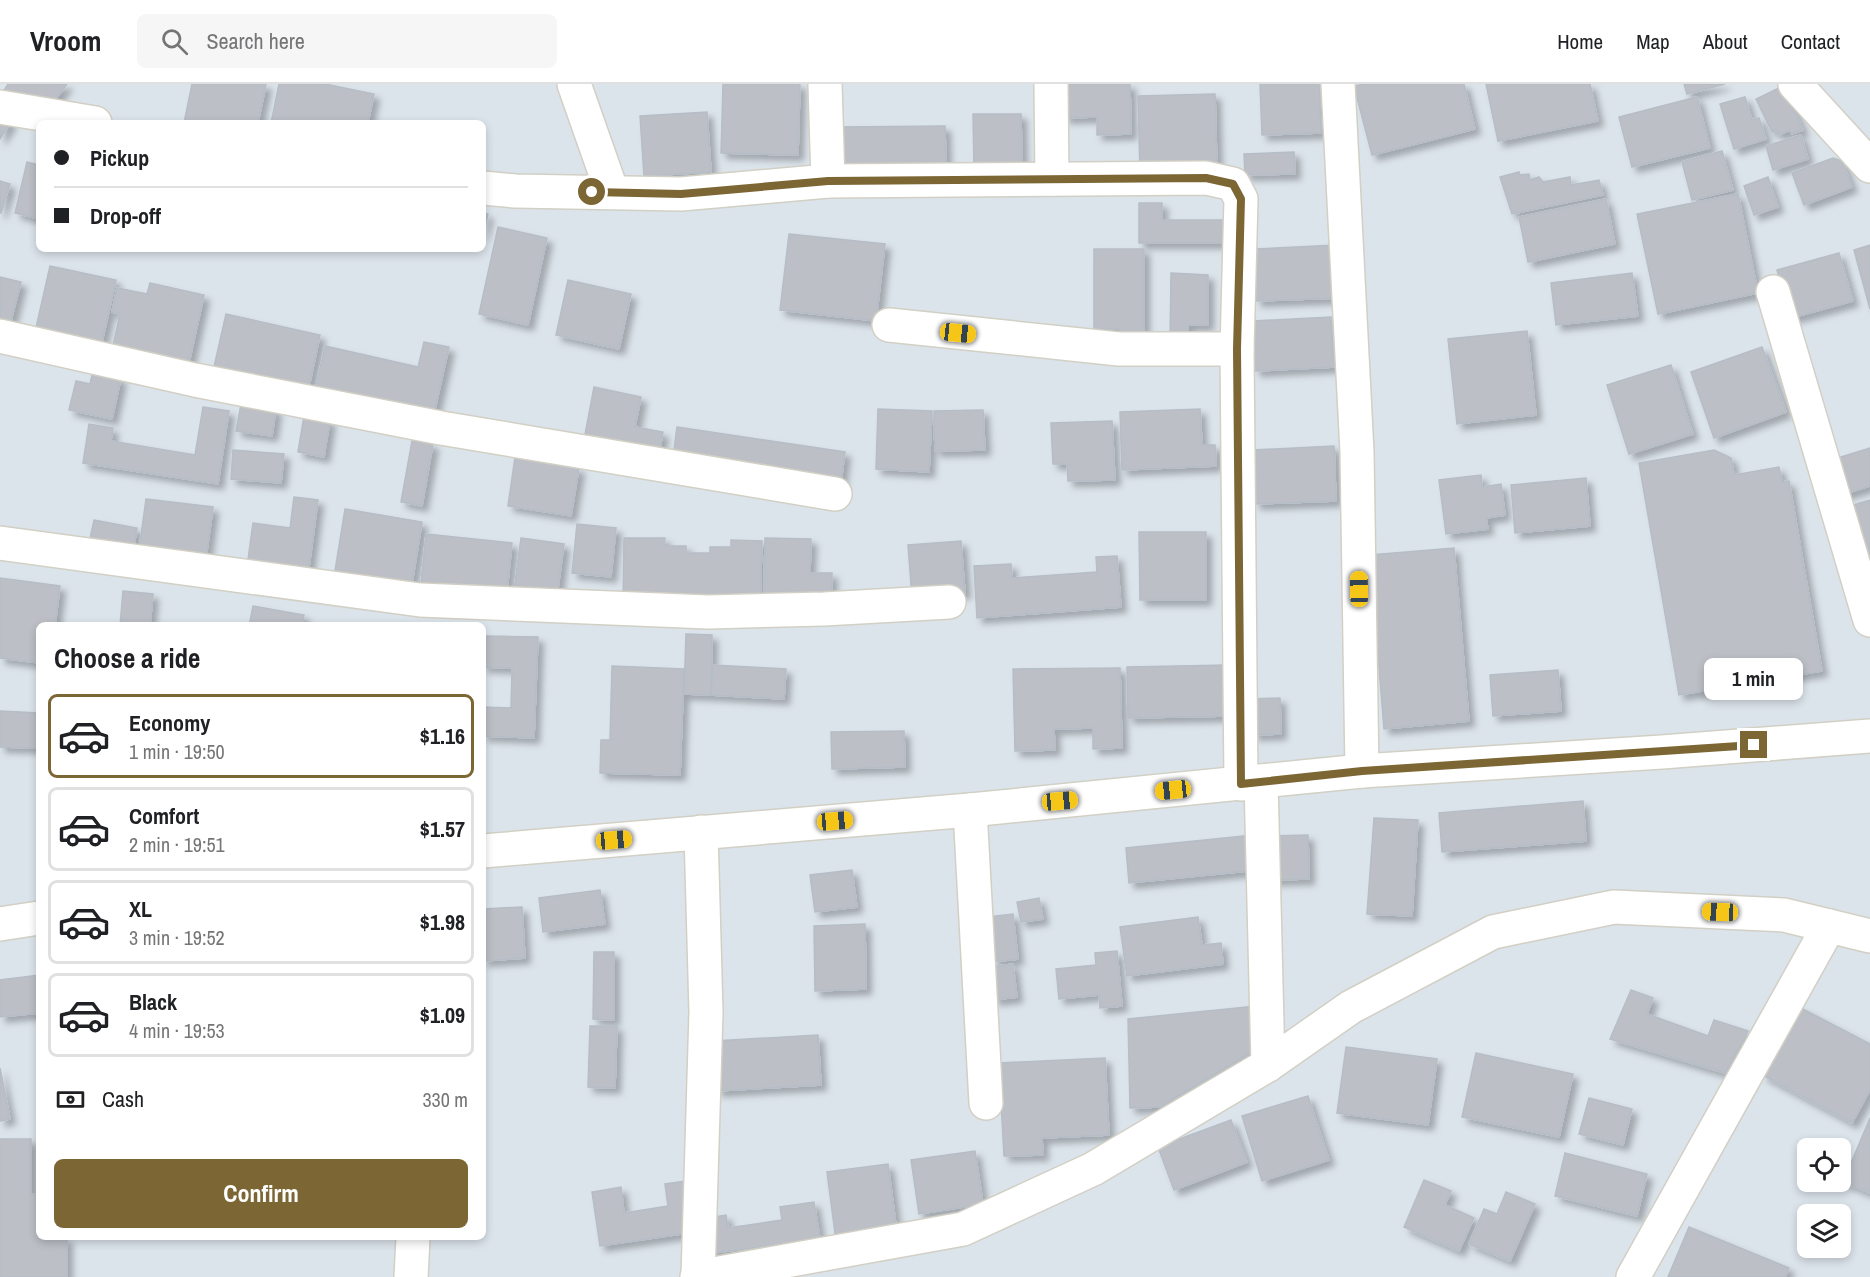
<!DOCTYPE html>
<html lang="en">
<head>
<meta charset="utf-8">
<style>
	body { margin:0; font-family:"Archivo Narrow",sans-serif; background:#f6f6f6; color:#202124; height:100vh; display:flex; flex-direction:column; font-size:22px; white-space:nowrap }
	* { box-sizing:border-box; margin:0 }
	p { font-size:20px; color:#757577 }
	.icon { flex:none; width:33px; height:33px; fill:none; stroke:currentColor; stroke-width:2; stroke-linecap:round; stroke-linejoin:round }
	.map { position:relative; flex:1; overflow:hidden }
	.side { position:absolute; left:36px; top:538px; width:450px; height:618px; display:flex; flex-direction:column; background:#fff; border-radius:9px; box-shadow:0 3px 9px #0003 }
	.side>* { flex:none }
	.guide { position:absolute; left:36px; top:36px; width:450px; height:132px; border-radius:9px; box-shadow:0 3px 9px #0003; display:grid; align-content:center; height:132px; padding:0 18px; background:#fff }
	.fabs { position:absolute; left:1797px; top:1054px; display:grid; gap:12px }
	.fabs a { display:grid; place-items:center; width:54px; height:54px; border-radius:9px; background:#fff; box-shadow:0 3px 9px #0003; font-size:30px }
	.end { position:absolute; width:27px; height:27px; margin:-14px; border:8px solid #7c6734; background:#fff; box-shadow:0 0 0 3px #fff }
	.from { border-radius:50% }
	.bubble { position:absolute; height:42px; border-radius:9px; background:#fff; box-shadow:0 3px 9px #0003; font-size:20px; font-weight:800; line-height:42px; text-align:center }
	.car { position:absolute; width:18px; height:36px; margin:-18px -9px; border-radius:8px; box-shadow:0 0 4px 2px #0007; background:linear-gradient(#f5c518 24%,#345 0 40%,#f5c518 0 76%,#345 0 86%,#f5c518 0) }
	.guide b { display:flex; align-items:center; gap:21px; height:57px; font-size:22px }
	.guide b+b { border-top:2px solid #e0e0e0 }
	.guide i { width:15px; height:15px; background:#202124 }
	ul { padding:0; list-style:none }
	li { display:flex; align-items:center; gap:18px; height:84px; margin:0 12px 9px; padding:0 6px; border:3px solid #e0e0e0; border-radius:9px }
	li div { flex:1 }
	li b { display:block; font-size:22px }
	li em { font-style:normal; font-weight:800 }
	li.on { border-color:#7c6734 }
	li>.icon { width:54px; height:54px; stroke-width:1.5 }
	h2 { padding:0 18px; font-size:27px; line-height:72px }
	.pay { display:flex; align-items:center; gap:15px; height:66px; padding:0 18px; font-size:22px }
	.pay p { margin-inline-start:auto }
	.primary-button { display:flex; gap:12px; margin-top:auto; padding:12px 18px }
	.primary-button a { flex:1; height:69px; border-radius:9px; background:#7c6734; color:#fff; font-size:24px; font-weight:800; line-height:69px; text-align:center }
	header { display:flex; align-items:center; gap:36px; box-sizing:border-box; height:84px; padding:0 30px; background:#fff; border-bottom:2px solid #e0e0e0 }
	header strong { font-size:28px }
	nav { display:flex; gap:33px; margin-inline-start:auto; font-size:21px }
	.search { width:420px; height:54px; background:#f6f6f6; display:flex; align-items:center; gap:15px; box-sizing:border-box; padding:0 21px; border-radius:9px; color:#757577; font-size:22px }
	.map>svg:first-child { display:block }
	.building { fill:#bcc0c6; stroke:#b6bdc6; stroke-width:1.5; filter:url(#shadow) }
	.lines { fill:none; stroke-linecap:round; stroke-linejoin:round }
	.minor-casing { stroke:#d2cfc4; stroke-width:36 }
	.tertiary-casing { stroke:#d2cfc4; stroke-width:36 }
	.minor { stroke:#fff; stroke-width:33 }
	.tertiary { stroke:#fff; stroke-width:33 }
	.route { stroke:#7c6734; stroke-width:8 }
</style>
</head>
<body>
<header>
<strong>Vroom</strong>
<div class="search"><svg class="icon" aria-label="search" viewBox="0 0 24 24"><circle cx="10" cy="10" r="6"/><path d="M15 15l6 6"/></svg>Search here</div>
<nav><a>Home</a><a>Map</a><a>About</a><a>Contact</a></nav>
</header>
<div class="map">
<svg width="1870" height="1193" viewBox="0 0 1870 1193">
	<defs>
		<filter id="shadow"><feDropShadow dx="5.5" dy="5.5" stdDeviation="3" flood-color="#0004"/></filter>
	</defs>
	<rect width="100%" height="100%" fill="#dce4eb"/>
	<g class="building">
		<polygon points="8,0 67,0 52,20 3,8"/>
		<polygon points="192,0 266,0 258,39 184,39"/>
		<polygon points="279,0 325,0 374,10 368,39 271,39"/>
		<polygon points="723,0 800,0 798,71 721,69"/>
		<polygon points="1064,0 1130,0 1131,50 1097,51 1097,33 1064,34"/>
		<polygon points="1260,0 1319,0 1321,49 1262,51"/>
		<polygon points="1364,0 1464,0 1475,45 1372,71 1354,2"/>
		<polygon points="1486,0 1590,0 1598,37 1498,57"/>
		<polygon points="1684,0 1725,0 1687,10"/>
		<polygon points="1783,2 1803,46 1792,50 1790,46 1779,51 1777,46 1772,48 1756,15"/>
		<polygon points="1215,10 1217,86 1140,88 1138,12"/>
		<polygon points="1697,13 1710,64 1632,83 1619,33"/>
		<polygon points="1745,13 1752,36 1759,34 1766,55 1734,65 1720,20"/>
		<polygon points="707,28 711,88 644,92 640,32"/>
		<polygon points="973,30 1021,30 1022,85 974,86"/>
		<polygon points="0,31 11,38 0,55"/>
		<polygon points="945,42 946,86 842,88 841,43"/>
		<polygon points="1801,51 1808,75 1773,86 1766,62"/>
		<polygon points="1722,67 1733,106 1692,116 1682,78"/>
		<polygon points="1294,68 1295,90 1245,91 1244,70"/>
		<polygon points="1833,74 1842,77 1852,103 1804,121 1792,89"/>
		<polygon points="27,78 39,81 39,135 15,129"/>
		<polygon points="1519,88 1520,91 1529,90 1530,96 1539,93 1543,98 1570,93 1571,101 1599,96 1603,111 1512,130 1500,93"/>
		<polygon points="1768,93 1778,123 1754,131 1744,102"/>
		<polygon points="0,97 10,100 1,129 0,129"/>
		<polygon points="1738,110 1758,209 1658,230 1637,130"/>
		<polygon points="1606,115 1615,160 1528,178 1519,133"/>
		<polygon points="1139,119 1162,119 1162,136 1222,136 1222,159 1139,159"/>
		<polygon points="483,129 488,130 483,152"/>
		<polygon points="498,143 547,154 528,241 479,230"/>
		<polygon points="789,150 885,160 876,237 780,226"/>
		<polygon points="1337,161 1340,214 1256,217 1254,165"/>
		<polygon points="1870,161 1870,225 1854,166"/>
		<polygon points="1094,165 1144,165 1144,253 1120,253 1120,245 1094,245"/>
		<polygon points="1839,169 1853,217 1791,234 1777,186"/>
		<polygon points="50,182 116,196 102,258 36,244"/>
		<polygon points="1171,189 1208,191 1208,241 1188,241 1188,258 1170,258"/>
		<polygon points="1632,189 1638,232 1556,241 1551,199"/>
		<polygon points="0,193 21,198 11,237 0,234"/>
		<polygon points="568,196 631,210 619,265 556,251"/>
		<polygon points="150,199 204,211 189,279 113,262 120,230 112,228 117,204 147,210"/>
		<polygon points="226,230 320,251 309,303 214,283"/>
		<polygon points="1331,233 1334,283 1255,287 1252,237"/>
		<polygon points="1527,247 1536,331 1457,340 1448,255"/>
		<polygon points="424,258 449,263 433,334 315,308 325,262 418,283"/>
		<polygon points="1762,263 1786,328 1714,354 1691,288"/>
		<polygon points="1671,281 1693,350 1629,370 1607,301"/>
		<polygon points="93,287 121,294 112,335 69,326 76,297 90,300"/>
		<polygon points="594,303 641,313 635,343 663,348 659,370 584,356"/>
		<polygon points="241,320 276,325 272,352 236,347"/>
		<polygon points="203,323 229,327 218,400 83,379 89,340 113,344 111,357 195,371"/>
		<polygon points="878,325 932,327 929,388 876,385"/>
		<polygon points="1200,325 1202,361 1215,361 1216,382 1122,386 1120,328"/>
		<polygon points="983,326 985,366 935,367 934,327"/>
		<polygon points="304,332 330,336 324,373 298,368"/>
		<polygon points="1112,337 1115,396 1068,397 1067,380 1053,380 1051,339"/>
		<polygon points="677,343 845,368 841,399 673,373"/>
		<polygon points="412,357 433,360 422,422 401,418"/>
		<polygon points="1334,362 1336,417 1255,420 1252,366"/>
		<polygon points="1870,364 1870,402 1841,411 1831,376"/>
		<polygon points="233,366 284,370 281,399 231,395"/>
		<polygon points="1714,366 1731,374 1734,391 1779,383 1782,398 1789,397 1822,587 1679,611 1639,379"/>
		<polygon points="515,373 579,384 571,432 508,422"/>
		<polygon points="1481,391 1482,403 1501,400 1505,431 1486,434 1488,445 1446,450 1439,396"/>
		<polygon points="1586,394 1590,442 1515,449 1511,401"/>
		<polygon points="294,413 318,416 308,491 247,483 253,439 290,444"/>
		<polygon points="146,415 213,423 205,482 138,473"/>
		<polygon points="1870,416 1870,472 1859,475 1843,424"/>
		<polygon points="345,425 422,438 412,500 335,487"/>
		<polygon points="94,436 137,444 132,473 88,464"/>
		<polygon points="577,440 616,444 611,493 572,489"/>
		<polygon points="1139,448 1206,448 1206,516 1140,516"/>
		<polygon points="426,450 512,459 506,517 432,510 433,499 421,499"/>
		<polygon points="521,454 564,460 557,512 514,507"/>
		<polygon points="624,454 665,454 664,462 686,462 686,469 710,469 710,463 731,463 731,456 762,457 760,520 623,517"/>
		<polygon points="765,454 811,455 810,489 832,489 831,519 764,518"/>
		<polygon points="961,457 965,509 912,513 908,461"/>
		<polygon points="1454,464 1469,637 1384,645 1370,471"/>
		<polygon points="1117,472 1121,523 977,534 974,482 1011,480 1012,494 1097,488 1096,473"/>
		<polygon points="0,494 60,502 55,542 39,542 39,579 0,574"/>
		<polygon points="123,507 153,510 150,542 120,542"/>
		<polygon points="253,522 304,531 302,542 249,542"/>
		<polygon points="686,550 712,551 711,611 684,610"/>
		<polygon points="483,552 538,553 534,654 483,652 483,623 511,624 512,584 483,583"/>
		<polygon points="713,581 786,585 784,615 711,611"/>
		<polygon points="1228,581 1230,632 1128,634 1127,583"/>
		<polygon points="612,582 684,585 680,691 600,689 601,656 610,656"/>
		<polygon points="1120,584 1122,664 1093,665 1093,644 1054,645 1055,666 1015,667 1013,585"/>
		<polygon points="1558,586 1561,627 1493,632 1490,591"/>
		<polygon points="1280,614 1281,650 1253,651 1251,615"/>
		<polygon points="0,627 39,629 38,664 0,663"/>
		<polygon points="904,647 905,683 832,685 831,648"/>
		<polygon points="1583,717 1586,757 1442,768 1439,729"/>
		<polygon points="1374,734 1418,736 1412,832 1367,830"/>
		<polygon points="1253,751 1257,786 1129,799 1126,764"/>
		<polygon points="1308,751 1309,795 1272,796 1270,752"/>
		<polygon points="852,786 857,823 815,828 810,791"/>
		<polygon points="600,806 605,840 543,848 539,814"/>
		<polygon points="1039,814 1043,835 1021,838 1017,818"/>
		<polygon points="522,823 525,874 483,877 483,825"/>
		<polygon points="1013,830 1018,875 993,878 988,833"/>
		<polygon points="1198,833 1202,861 1221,859 1223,880 1127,892 1120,843"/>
		<polygon points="865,840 866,905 815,907 814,842"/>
		<polygon points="1117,867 1122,922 1100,924 1099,911 1059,915 1056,885 1096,881 1095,869"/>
		<polygon points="594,868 614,868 614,936 593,935"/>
		<polygon points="1013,880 1017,913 994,916 990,883"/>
		<polygon points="39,891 39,929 0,933 0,896"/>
		<polygon points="1631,906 1653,914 1647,930 1708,952 1714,936 1748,947 1725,989 1610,955"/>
		<polygon points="1256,922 1255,966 1160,1023 1130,1024 1128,935"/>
		<polygon points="1799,923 1870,960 1870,1006 1852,1039 1762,991"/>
		<polygon points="590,942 617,942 615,1004 588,1003"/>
		<polygon points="818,951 821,1001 717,1007 714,957"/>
		<polygon points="1346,963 1437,975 1428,1041 1337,1029"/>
		<polygon points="1476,969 1573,990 1559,1053 1462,1033"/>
		<polygon points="1105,974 1109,1051 1042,1054 1043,1071 1004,1072 999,979"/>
		<polygon points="0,984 10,1035 0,1037"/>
		<polygon points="1308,1012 1329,1076 1262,1097 1242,1032"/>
		<polygon points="1589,1014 1632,1025 1623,1061 1579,1050"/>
		<polygon points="1870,1034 1870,1109 1843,1098"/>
		<polygon points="1231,1036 1247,1078 1174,1106 1158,1063"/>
		<polygon points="0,1055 31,1055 31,1110 39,1110 39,1154 67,1154 67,1193 0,1193"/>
		<polygon points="975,1067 983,1120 919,1130 911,1076"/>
		<polygon points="1565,1069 1647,1090 1637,1132 1555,1112"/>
		<polygon points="888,1080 897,1149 836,1157 827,1088"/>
		<polygon points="1424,1096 1451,1107 1445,1121 1474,1134 1459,1167 1404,1143"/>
		<polygon points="686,1097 694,1148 600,1162 592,1108 621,1103 624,1129 668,1122 665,1100"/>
		<polygon points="1506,1108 1535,1120 1510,1177 1469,1160 1484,1125 1497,1130"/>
		<polygon points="814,1118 820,1155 707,1170 708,1134 726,1131 728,1144 782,1136 780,1123"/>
		<polygon points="1689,1143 1789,1184 1785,1193 1668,1193"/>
	</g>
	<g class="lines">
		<g class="minor-casing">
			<g id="minor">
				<polyline points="574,0 612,108"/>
				<polyline points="825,0 828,97"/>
				<polyline points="1051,0 1052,95"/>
				<polyline points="1338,0 1357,368 1362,687"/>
				<polyline points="1795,0 1870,82"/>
				<polyline points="0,23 95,39"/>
				<polyline points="483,104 515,107 681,110 828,97 1206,94 1233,100 1241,115 1237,265 1241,700"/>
				<polyline points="1773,208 1870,536"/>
				<polyline points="889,241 1119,265 1237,265"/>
				<polyline points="0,252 195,296 441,344 835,410"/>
				<polyline points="0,459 420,516 708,528 824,525 949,518"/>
				<polyline points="1261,697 1268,981"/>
				<polyline points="970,726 986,1019"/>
				<polyline points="411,1193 413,1154"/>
				<polyline points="697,1193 963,1145 1093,1085 1268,981 1351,923 1493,848 1614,823 1784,831 1870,852"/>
				<polyline points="698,1193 706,928 701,748"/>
				<polyline points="1633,1193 1829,842"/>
			</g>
		</g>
		<g class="tertiary-casing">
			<g id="tertiary">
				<polyline points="483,767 970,726 1362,687 1662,668 1870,652"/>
				<polyline points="0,840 39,834"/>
			</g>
		</g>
		<use href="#minor" class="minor"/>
		<use href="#tertiary" class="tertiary"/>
	</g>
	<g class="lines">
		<polyline class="route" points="592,108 681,110 828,97 1206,94 1233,100 1241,115 1237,265 1241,700 1362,687 1754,661"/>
	</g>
</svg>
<div class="fabs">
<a><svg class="icon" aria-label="locate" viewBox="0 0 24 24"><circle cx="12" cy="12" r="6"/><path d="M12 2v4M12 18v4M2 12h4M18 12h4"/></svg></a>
<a><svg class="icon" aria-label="layers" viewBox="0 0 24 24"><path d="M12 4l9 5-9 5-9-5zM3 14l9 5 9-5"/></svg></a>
</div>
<i class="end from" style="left:592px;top:108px"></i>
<i class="end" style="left:1754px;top:661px"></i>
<div class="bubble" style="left:1704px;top:574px;width:99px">1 min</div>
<i class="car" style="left:958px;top:249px;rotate:96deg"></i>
<i class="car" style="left:1359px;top:505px;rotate:359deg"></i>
<i class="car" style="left:1173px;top:706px;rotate:264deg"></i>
<i class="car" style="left:1060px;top:717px;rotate:85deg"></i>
<i class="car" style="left:835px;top:737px;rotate:85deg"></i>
<i class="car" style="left:614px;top:756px;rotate:85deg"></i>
<i class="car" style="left:1720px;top:828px;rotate:272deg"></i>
<div class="guide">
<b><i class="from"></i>Pickup</b>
<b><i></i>Drop-off</b>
</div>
<section class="side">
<h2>Choose a ride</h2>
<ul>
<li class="on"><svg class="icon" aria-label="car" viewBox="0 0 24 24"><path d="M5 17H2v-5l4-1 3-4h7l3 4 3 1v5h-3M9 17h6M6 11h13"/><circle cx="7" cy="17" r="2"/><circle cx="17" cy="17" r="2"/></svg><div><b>Economy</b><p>1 min · 19:50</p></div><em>$1.16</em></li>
<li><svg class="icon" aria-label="car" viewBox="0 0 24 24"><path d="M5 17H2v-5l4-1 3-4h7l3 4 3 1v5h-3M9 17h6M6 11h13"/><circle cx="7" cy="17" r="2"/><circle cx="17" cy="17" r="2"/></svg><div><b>Comfort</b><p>2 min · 19:51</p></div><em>$1.57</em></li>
<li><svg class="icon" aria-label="car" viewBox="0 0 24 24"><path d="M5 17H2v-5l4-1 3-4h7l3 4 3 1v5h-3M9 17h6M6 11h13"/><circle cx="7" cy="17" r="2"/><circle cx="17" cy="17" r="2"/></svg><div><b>XL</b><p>3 min · 19:52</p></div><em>$1.98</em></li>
<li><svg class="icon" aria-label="car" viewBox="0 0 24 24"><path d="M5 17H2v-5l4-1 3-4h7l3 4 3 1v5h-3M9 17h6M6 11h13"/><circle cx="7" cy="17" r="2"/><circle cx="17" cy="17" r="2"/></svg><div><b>Black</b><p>4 min · 19:53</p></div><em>$1.09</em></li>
</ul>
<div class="pay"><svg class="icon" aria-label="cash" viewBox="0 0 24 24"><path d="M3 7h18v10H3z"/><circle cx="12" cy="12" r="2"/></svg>Cash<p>330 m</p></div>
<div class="primary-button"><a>Confirm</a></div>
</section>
</div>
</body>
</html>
